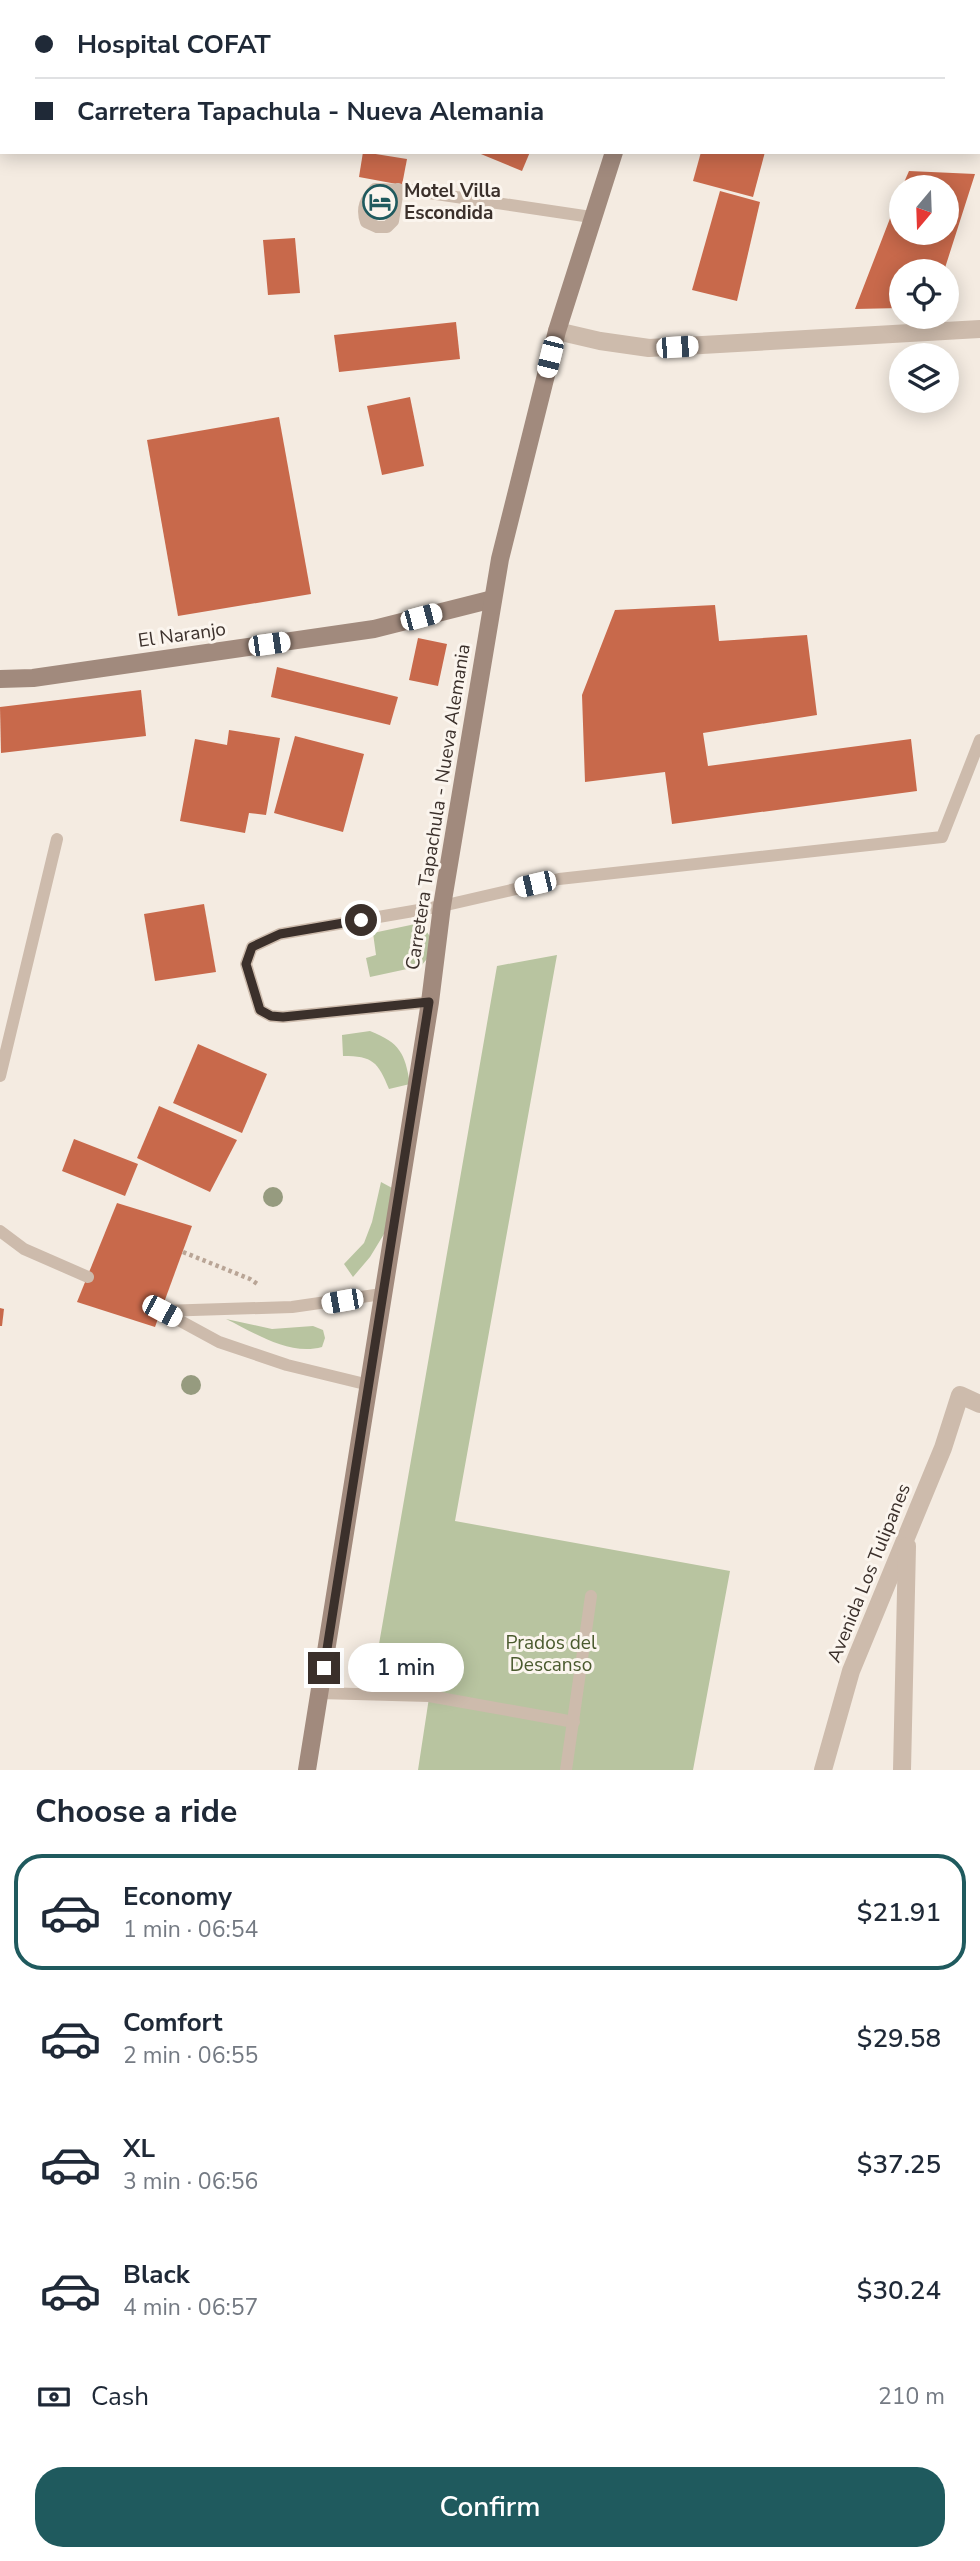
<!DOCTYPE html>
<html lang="en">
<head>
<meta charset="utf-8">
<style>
	body { margin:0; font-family:"Nunito Sans",sans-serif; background:#f2f2f3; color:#1f2937; height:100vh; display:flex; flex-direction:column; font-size:26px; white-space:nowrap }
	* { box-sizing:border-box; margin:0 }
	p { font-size:23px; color:#747a83 }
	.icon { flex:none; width:38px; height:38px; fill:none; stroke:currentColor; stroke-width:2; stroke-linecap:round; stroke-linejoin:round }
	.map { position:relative; height:1770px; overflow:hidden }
	.sheet { display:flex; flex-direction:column; background:#fff; flex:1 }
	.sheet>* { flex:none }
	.top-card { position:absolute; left:0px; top:0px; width:980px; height:154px; box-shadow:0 4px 18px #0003; display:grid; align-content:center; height:154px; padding:0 35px; background:#fff }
	.needle { width:46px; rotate:199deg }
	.tools { position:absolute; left:889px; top:175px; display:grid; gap:14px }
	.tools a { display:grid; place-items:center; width:70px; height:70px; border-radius:50%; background:#fff; box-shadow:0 4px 18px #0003; font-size:35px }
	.end { position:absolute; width:32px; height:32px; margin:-16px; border:9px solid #3b302b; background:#fff; box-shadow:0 0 0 4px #fff }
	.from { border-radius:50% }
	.bubble { position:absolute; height:49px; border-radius:24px; background:#fff; box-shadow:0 4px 18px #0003; font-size:23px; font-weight:600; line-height:49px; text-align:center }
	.car { position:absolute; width:21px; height:42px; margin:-21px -10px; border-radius:9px; box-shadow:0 0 5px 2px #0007; background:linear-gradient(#fff 24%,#345 0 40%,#fff 0 76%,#345 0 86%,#fff 0) }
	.top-card b { display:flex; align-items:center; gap:24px; height:66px; font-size:26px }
	.top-card b+b { border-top:2px solid #e0e1e3 }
	.top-card i { width:18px; height:18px; background:#1f2937 }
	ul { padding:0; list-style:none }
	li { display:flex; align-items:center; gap:21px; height:116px; margin:0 14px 10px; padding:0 21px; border:4px solid transparent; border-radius:28px }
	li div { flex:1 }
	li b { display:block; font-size:26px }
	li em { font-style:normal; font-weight:600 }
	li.on { border-color:#1f5a5e }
	li>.icon { width:63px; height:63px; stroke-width:1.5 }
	h2 { padding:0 35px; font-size:32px; line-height:84px }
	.pay { display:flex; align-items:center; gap:18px; height:77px; padding:0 35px; font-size:26px }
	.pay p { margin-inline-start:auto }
	.action { display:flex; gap:14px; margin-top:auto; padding:14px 35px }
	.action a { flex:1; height:80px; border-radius:28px; background:#1f5a5e; color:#fff; font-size:28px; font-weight:600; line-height:80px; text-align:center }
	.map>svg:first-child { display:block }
	.green { fill:#b8c4a0 }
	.building { fill:#c8694b }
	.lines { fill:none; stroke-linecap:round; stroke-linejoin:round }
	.path { stroke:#b9a596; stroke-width:4.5; stroke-dasharray:3.5 3.5; stroke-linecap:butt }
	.lane { stroke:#cdbbac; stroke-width:12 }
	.street { stroke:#cdbbac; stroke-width:18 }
	.secondary { stroke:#a18a7d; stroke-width:18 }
	.tree { fill:#969b7f }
	.route { stroke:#3b302b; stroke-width:9 }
	.labels { text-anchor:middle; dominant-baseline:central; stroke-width:6; stroke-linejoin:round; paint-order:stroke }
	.poi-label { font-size:19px; font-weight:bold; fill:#3b302b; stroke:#fbf5ee; text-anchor:start }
	.street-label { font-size:19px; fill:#3b302b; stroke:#fbf5ee }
	.park-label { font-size:19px; fill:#4a5a2e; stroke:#fbf5ee }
</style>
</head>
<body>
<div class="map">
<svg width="980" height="1770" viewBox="0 0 980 1770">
	<rect width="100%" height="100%" fill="#f4ebe1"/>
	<g class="green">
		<polygon points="420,923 432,939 431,954 421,966 370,977 366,958 376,955 373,933"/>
		<polygon points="557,955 455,1521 730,1571 693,1770 418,1770 432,1678 375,1667 497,966"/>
		<path d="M370,1031C400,1043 405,1053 410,1084L389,1089C378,1062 373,1056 343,1056L342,1035Z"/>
		<polygon points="381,1182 394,1189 384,1234 370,1257 353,1277 344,1264 364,1243 372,1222"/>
		<path d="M226,1319L272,1329L313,1326L323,1330L325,1338L322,1347C289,1356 255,1333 226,1319Z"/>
	</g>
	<g class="building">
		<polygon points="363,152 407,159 402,185 359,177"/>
		<polygon points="476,152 530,152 522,171"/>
		<polygon points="701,152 765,152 753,197 693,181"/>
		<polygon points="909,171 975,174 944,271 901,271 901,308 855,309 901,190 901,233 947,233 947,187 902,187"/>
		<polygon points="720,191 760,202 737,301 692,290"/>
		<polygon points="295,238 300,293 268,295 263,240"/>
		<polygon points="456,322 460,359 339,372 334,335"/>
		<polygon points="410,397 424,466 382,475 367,406"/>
		<polygon points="279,417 311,594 178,616 147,440"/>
		<polygon points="715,605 719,641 807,635 817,715 703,733 708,766 911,739 917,791 672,824 665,772 585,782 582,695 615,610"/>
		<polygon points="418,638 447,644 438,686 409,680"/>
		<polygon points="277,667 398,697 390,725 271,697"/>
		<polygon points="141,690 146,736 1,753 0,707"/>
		<polygon points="229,730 280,738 266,815 249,813 245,833 180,821 195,739 227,745"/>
		<polygon points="295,736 364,754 343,832 274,813"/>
		<polygon points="204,904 216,972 155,981 144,914"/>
		<polygon points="198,1044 267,1074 242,1133 173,1103"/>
		<polygon points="159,1106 237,1140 210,1192 137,1158"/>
		<polygon points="74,1139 138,1164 125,1196 62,1171"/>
		<polygon points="117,1203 192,1226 155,1327 77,1302"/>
		<polygon points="0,1308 4,1309 2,1326 0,1326"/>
	</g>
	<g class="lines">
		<polyline class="path" points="183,1252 250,1279 259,1285"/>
		<g class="lane">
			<path d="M398,189L393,221L387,227H377L366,222C361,208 366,199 375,189L409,190L591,217"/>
			<polyline points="430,1002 283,1017 271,1016 260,1010 246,964 252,947 280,934 442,906 559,879 942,837 980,740"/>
			<polyline points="0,1076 57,839"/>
			<polyline points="0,1231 24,1249 88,1277"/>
			<polyline points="161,1311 292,1307 382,1294"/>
			<polyline points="162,1311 219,1342 287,1365 369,1385"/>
			<polyline points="319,1693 429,1696 574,1722"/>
			<polyline points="566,1770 591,1596"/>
		</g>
		<g class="street">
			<polyline points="557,331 600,341 649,348 980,329"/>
			<polyline points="823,1770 851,1671 943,1448 960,1395 980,1404"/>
			<polyline points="902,1770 907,1546"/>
		</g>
		<g class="secondary">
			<polyline points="673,2 674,0"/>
			<polyline points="0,679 33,678 374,629 493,599"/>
			<polyline points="307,1770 430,1002 442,906 500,559 557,331 614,152"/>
		</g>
	</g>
	<g class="tree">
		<circle cx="273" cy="1197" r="10"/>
		<circle cx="191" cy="1385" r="10"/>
	</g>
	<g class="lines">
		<polyline class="route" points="324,1668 429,1002 283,1017 271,1016 260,1010 246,964 252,947 280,934 361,920"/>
	</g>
	<defs>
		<g id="hotel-ring" transform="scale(1.75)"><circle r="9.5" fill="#fbf5ee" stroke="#1f5a5e" stroke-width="1.5"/><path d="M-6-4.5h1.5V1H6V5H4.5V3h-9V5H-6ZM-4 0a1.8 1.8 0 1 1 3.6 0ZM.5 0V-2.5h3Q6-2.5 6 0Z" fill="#1f5a5e"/></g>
	</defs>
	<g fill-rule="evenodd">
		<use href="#hotel-ring" x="380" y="202"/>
	</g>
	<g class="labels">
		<g class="poi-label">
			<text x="404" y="191">Motel Villa<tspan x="404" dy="22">Escondida</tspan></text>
		</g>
		<g class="street-label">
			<text transform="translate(182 635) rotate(-8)">El Naranjo</text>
			<text transform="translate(438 807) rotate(-81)">Carretera Tapachula - Nueva Alemania</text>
			<text transform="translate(869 1573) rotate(-68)">Avenida Los Tulipanes</text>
		</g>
		<g class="park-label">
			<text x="551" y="1643">Prados del<tspan x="551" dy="22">Descanso</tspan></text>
		</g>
	</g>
</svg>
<div class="tools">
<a><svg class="needle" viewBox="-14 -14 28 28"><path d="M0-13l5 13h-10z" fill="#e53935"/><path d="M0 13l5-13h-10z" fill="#747a83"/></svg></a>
<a><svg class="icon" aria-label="locate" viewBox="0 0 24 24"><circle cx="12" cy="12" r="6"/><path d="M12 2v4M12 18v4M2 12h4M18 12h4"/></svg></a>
<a><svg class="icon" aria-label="layers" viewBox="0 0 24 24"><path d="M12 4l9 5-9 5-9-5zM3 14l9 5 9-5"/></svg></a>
</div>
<i class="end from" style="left:361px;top:920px"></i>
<i class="end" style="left:324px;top:1668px"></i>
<div class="bubble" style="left:348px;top:1643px;width:116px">1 min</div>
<i class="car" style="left:677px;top:347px;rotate:86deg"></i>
<i class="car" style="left:550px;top:357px;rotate:194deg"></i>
<i class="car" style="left:421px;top:617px;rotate:75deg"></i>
<i class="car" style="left:269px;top:644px;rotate:82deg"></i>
<i class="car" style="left:535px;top:884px;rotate:257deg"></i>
<i class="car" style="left:342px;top:1301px;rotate:260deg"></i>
<i class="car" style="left:162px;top:1311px;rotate:118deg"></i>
<div class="top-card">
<b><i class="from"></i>Hospital COFAT</b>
<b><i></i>Carretera Tapachula - Nueva Alemania</b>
</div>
</div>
<section class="sheet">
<h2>Choose a ride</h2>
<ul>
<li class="on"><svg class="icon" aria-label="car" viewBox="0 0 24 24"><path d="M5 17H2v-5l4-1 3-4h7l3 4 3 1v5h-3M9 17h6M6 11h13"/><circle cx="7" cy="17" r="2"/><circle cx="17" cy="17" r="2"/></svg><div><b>Economy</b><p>1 min · 06:54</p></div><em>$21.91</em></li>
<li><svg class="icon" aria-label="car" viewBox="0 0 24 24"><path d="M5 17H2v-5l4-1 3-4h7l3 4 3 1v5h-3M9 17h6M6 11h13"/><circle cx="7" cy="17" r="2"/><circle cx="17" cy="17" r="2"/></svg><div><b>Comfort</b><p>2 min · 06:55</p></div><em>$29.58</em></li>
<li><svg class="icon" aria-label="car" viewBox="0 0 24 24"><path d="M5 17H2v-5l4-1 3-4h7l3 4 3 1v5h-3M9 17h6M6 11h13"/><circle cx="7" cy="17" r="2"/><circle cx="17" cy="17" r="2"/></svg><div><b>XL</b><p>3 min · 06:56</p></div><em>$37.25</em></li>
<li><svg class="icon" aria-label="car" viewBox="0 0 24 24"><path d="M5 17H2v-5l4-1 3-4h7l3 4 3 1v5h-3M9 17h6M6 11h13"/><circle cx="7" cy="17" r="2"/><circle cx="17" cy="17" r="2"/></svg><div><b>Black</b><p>4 min · 06:57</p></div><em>$30.24</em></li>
</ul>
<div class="pay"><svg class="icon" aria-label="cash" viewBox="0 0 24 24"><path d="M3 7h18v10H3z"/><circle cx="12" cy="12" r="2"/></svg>Cash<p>210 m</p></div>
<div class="action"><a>Confirm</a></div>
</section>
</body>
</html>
